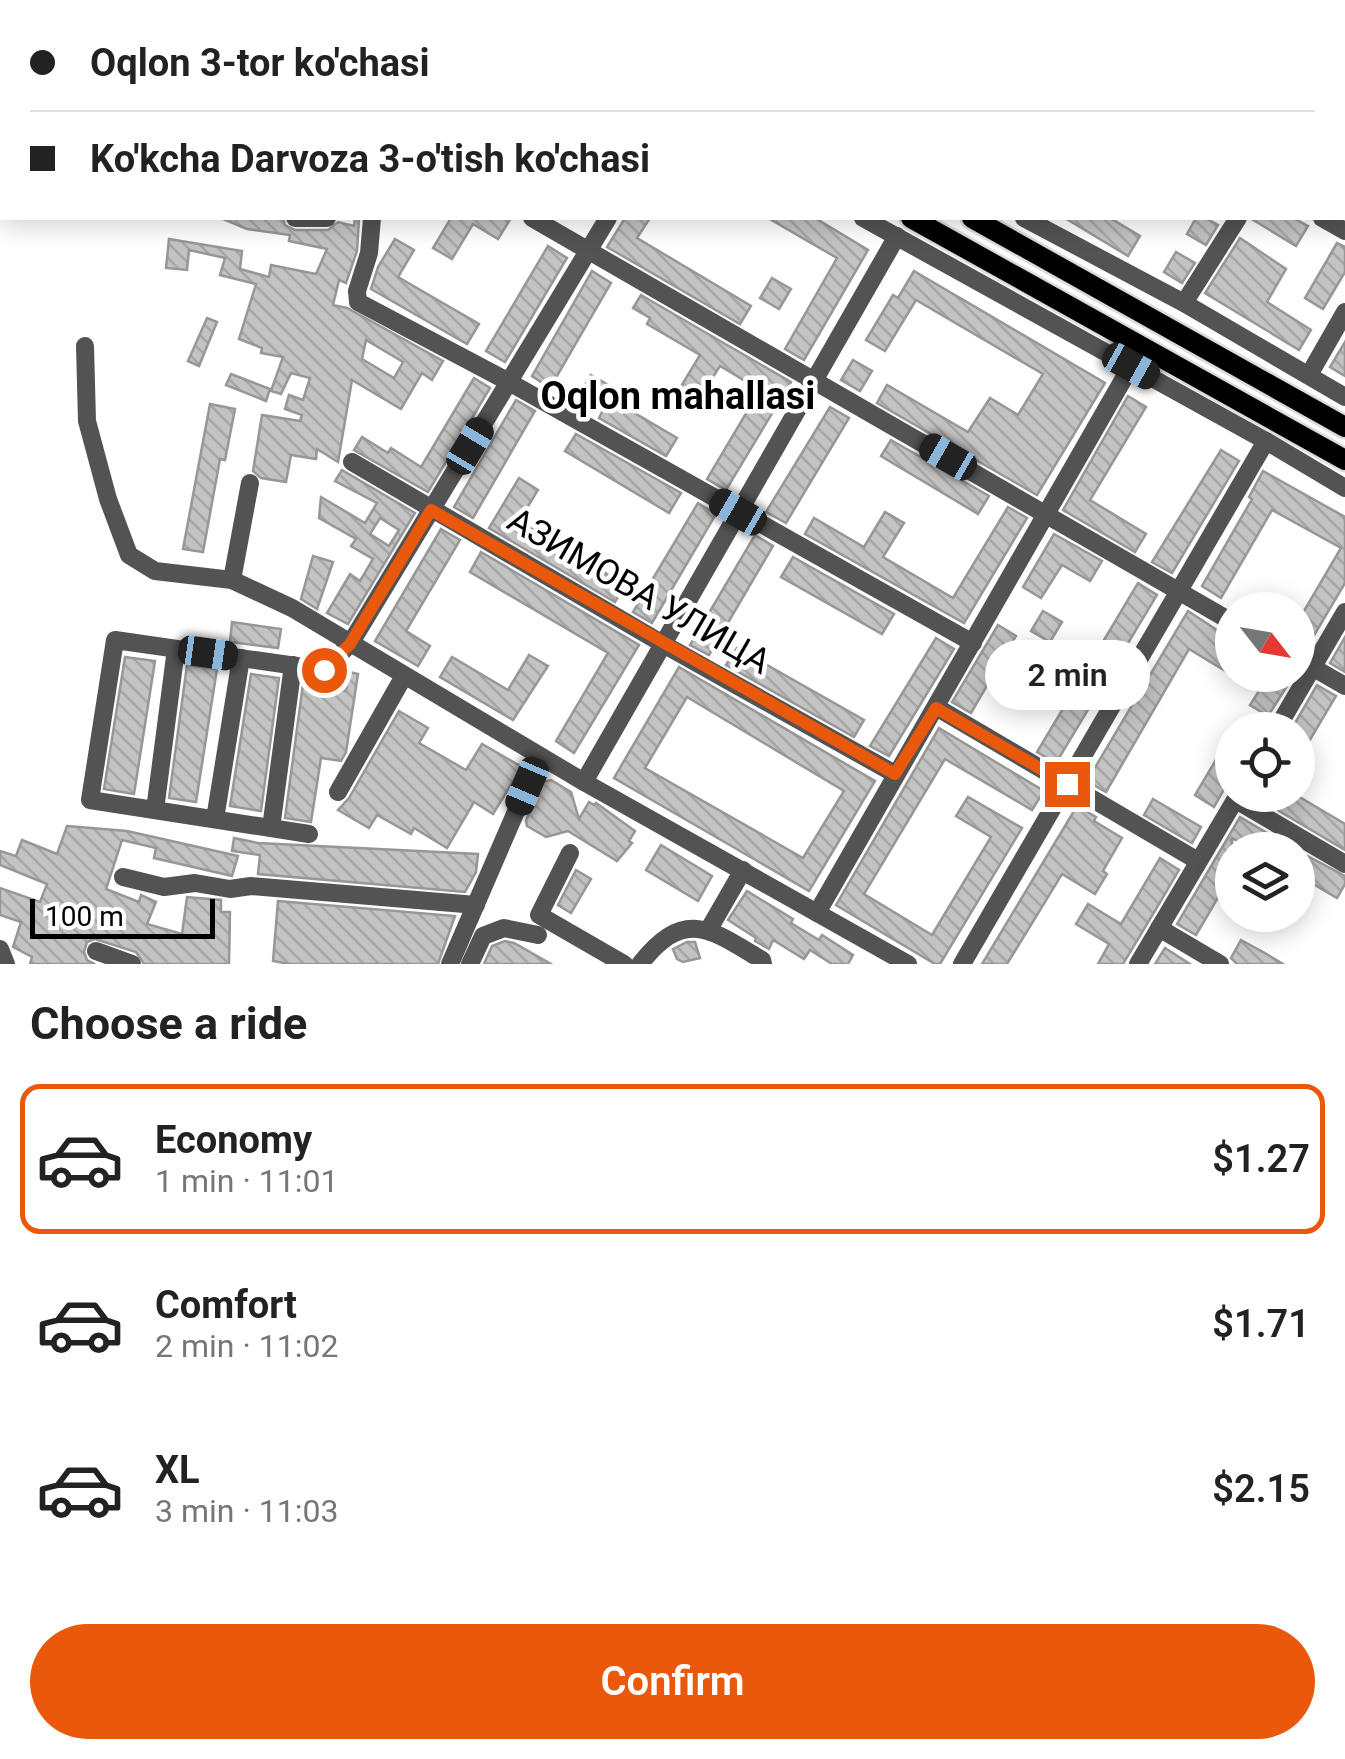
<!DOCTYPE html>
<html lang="en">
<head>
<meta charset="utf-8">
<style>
	body { margin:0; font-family:Roboto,sans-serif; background:#f6f6f6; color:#222; height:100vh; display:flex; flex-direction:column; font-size:38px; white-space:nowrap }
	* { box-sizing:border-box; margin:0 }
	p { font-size:32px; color:#767676 }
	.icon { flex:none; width:55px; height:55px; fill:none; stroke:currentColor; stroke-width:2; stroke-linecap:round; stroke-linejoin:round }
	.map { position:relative; height:964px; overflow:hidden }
	.details { display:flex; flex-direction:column; background:#fff; flex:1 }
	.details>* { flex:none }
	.guide { position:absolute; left:0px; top:0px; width:1345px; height:220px; box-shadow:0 5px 25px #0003; display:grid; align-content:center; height:220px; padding:0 30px; background:#fff }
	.needle { width:65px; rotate:121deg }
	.controls { position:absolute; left:1215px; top:592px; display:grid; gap:20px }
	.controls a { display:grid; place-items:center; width:100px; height:100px; border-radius:50%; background:#fff; box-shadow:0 5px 25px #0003; font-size:50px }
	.scale { position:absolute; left:30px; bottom:25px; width:185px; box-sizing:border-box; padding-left:10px; border:5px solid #000; border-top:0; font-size:28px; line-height:35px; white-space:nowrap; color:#000; -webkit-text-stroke:8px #fff; paint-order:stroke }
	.end { position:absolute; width:45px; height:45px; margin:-22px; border:12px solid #ea580c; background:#fff; box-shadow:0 0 0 5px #fff }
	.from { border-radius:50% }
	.bubble { position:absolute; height:70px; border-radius:35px; background:#fff; box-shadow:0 5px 25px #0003; font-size:32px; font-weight:600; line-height:70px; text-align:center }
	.car { position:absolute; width:30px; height:60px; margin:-30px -15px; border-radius:12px; box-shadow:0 0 8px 2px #0007; background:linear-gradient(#222 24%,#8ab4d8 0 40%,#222 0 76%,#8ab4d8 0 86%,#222 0) }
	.guide b { display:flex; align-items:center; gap:35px; height:95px; font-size:38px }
	.guide b+b { border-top:2px solid #e0e0e0 }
	.guide i { width:25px; height:25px; background:#222 }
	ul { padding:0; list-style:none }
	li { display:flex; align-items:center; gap:30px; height:150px; margin:0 20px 15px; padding:0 10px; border:5px solid transparent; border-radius:20px }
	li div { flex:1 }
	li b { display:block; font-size:38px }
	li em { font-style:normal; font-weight:600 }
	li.active { border-color:#ea580c }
	li>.icon { width:90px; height:90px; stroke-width:1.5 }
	h2 { padding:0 30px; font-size:45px; line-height:120px }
	.primary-button { display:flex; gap:20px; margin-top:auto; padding:20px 30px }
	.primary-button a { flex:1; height:115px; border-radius:60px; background:#ea580c; color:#fff; font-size:40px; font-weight:600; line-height:115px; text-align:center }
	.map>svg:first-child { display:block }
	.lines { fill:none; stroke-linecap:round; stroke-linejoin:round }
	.canal { stroke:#a1a1a1; stroke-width:12 }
	.building { fill:url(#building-back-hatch); stroke:#979797; stroke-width:2.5; fill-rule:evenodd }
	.major-casing { stroke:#dbdbdb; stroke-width:25 }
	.minor { stroke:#535353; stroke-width:18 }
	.major { stroke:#000; stroke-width:20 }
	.route { stroke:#ea580c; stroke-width:12 }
	.labels { text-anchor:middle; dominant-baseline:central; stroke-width:9; stroke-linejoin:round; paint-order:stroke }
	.street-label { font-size:35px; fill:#000; stroke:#fff }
	.neighbourhood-label { font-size:38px; font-weight:bold; fill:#000; stroke:#fff }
</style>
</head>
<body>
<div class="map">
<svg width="1345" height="964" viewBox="0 0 1345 964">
	<defs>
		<pattern id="building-back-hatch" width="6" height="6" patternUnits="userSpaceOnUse" patternTransform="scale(2.5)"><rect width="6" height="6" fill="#c3c3c3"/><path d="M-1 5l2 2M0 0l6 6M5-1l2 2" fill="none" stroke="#a6a6a6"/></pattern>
	</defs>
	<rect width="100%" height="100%" fill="#fff"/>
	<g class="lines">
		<polyline class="canal" points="0,63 2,71"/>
	</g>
	<g class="building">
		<path d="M221,218H283L285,225L295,230H328L338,222L354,226L355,218L359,219L357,251L346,283L339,280L333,305L347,308L443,361L432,380L422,373L401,409L352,380L338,462L317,449L316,459L291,455L286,482L261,478L253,471L262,415L300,421L302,415L285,409L289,395L303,400L310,378L291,373L281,394L271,391L283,357L261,353L262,348L239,339L256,284L220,275L225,258L189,250L187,270L166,268L169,239L242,251L240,269L269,277L271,265L316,274L327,249L289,241L290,235L247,229ZM366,340L403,362L394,378L362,359Z"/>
		<polygon points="451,218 511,218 498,239 473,224 452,259 433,248"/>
		<polygon points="625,218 650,218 637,238 751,306 740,324 607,247"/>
		<polygon points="768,218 815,218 868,250 804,360 785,349 837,258"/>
		<polygon points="1065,218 1110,218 1140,236 1128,256"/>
		<polygon points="1196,218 1205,218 1218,225 1206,245 1187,234"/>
		<polygon points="1250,218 1293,218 1308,226 1296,246"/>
		<polygon points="1240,238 1286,269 1267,302 1311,330 1299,350 1205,293"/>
		<polygon points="395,239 414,250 398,277 479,324 467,344 371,289 378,267"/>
		<polygon points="1337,243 1345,247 1345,272 1323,309 1305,298"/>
		<polygon points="548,246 567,258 505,362 486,351"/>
		<polygon points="1176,252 1195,263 1182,283 1164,272"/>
		<polygon points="592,271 611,283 550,388 532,376"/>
		<polygon points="914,271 1105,383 1037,495 877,403 887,385 968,432 990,398 1018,415 1043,374 916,300 885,351 866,340 893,295 898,298"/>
		<polygon points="772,278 791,289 779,309 760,298"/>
		<polygon points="641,295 791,382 726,490 707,479 760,390 720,366 699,399 680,388 700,355 647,324 650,318 633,308"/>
		<polygon points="207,318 217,322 199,366 188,361"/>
		<polygon points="1345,342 1345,376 1330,367"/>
		<polygon points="853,360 872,371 860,391 841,380"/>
		<polygon points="231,374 270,389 266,401 226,385"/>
		<polygon points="591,375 610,386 604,395 677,438 666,456 599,418 603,410 579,395"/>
		<polygon points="474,378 490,388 428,492 354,450 362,437 388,453 391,448 421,467"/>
		<polygon points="1128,396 1146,407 1090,500 1146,534 1135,552 1063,510"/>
		<polygon points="516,400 535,411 473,518 454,507"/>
		<polygon points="210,404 235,409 225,460 220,459 203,552 183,549"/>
		<polygon points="830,407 849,418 786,523 766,512"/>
		<polygon points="576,434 681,493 669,513 565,451"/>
		<polygon points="891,440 989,496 978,514 881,456"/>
		<polygon points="1221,450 1239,461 1172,573 1152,562"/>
		<path d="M342,470L415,513L348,624L327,613L350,574L360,581L373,559L351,546L356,539L319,518L321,497L365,523L377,503L335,481ZM380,518L399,530L389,546L370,534Z"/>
		<polygon points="1263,471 1345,517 1345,583 1306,649 1298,646 1298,621 1341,548 1272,510 1221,598 1202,586 1252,499 1249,497"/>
		<polygon points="519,478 538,490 519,521 625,585 615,602 489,528"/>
		<polygon points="698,503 716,514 652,623 633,612"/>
		<polygon points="1008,507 1027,518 964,623 805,534 814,518 864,547 885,512 904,523 883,557 953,598"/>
		<polygon points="441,529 460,540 406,631 430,646 418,666 375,641"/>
		<polygon points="1054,534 1102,561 1090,581 1062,565 1041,598 1023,587"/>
		<polygon points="755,535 773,546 709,655 690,645"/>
		<polygon points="481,552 639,645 574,753 556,741 608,653 470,572"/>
		<polygon points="313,556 333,562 317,609 301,599"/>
		<polygon points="793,557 894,614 882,634 781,577"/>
		<polygon points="1138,583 1157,595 1056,763 1037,752"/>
		<polygon points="1043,611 1062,622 1050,642 1031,631"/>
		<polygon points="1188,611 1232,640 1232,675 1189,649 1106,792 1087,781"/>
		<polygon points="232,622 281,629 278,648 230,642"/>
		<polygon points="998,625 1016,636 971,713 952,702"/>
		<polygon points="1345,637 1345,672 1330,663"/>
		<polygon points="936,638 954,649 889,756 870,746"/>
		<polygon points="737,648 864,720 854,737 726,665"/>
		<polygon points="529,655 548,666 513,720 440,677 452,657 508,690"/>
		<polygon points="125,657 155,661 134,794 104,789"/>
		<polygon points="187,665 217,669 196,802 169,798"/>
		<path d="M679,667L875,781L809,891L614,778ZM687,697L844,791L803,858L645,768Z"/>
		<polygon points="349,672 358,674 346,752 341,761 321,758 311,822 285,818 303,684 346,691"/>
		<polygon points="251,674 279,678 261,811 230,806"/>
		<polygon points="1233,675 1294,675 1268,716 1250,705 1259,691"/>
		<polygon points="1317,685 1336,696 1298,760 1298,730 1291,730"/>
		<polygon points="399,711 428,728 419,743 466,770 482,744 522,767 493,814 474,802 447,848 414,828 411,834 377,815 369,828 338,810 349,798"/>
		<polygon points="939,728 1044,791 1032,810 945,759 864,894 932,935 991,837 956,816 968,797 1022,828 940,964 935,964 836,905"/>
		<polygon points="1232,733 1232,775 1214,807 1195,795"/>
		<polygon points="551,780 571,792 579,819 589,802 594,805 596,803 635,831 629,841 632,843 617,861 568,831 546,837 527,826 526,821 542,782"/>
		<polygon points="1252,795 1296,795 1345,824 1345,850"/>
		<polygon points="1153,799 1201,827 1192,843 1144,815"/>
		<polygon points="1077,806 1096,817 1094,821 1122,838 1103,871 1107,874 1095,894 1062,874 1007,964 982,964"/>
		<polygon points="1240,817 1296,850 1253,850 1232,838 1232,874 1196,935 1177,924"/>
		<polygon points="67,826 127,831 238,856 232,876 154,858 156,848 122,840 106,889 139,902 141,895 156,902 147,924 182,934 187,897 221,900 221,912 230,912 229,964 144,964 136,952 95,939 87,942 84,952 87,960 95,964 30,964 32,957 13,947 21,922 0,915 0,888 40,902 47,884 0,865 0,851 16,856 22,840 57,854"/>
		<polygon points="234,838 258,843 478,854 476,872 465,892 258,874 260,855 232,851"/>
		<polygon points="661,845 712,876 698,901 646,870"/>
		<polygon points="1298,851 1345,876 1345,884 1337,898 1298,875"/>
		<polygon points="1160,858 1179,870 1159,904 1123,964 1098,964 1109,944 1076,924 1088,904 1121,924"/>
		<polygon points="576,870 591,879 571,913 558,905"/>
		<polygon points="747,891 793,919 791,923 819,940 822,935 853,955 848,964 832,964 810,950 804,959 773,940 769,949 755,941 756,938 728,920"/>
		<polygon points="278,901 455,916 438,964 289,964 273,961"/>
		<polygon points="1241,940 1263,952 1283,964 1237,964 1231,958"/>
		<polygon points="505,941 514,943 551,964 484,964 492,946"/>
		<polygon points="687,942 695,942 700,958 683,962 677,959 673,949"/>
		<polygon points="1165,948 1190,964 1155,964"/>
	</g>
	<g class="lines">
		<g class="major-casing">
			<g id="major">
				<polyline points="530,0 534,2"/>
				<polyline points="586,0 591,2"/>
				<polyline points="911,218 1345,460"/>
				<polyline points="972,218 1345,427"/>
			</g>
		</g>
		<g class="minor">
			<polyline points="647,0 651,2"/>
			<polyline points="941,0 946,2"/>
			<polyline points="1213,0 1217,2"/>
			<polyline points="419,2 481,2"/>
			<polyline points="744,2 746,0"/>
			<polyline points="1040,2 1042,0"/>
			<polyline points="1342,43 1345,39"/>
			<polyline points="1342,82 1345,83"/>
			<polyline points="295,218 327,218"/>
			<polyline points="372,218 369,253 357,291 358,302 509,382 973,643"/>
			<polyline points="532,218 1232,622"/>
			<polyline points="863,218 1266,441 1345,488"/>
			<polyline points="1024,218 1184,303 1345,397"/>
			<polyline points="1322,218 1345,231"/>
			<polyline points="1184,303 1238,218"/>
			<polyline points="85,346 87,421 108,499 129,555 155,571 232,580 292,608 584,782 908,964"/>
			<polyline points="1309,375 1345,312"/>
			<polyline points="352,462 663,644 895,774"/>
			<polyline points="232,580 250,483"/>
			<polyline points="1298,659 1345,686"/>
			<polyline points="936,707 1198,861"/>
			<polyline points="1276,730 1345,612"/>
			<polyline points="584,782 897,236"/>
			<polyline points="338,792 404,676"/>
			<polyline points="1236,800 1345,864"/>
			<polyline points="155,810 176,649"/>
			<polyline points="215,819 241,658"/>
			<polyline points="271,828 293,665"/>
			<polyline points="309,834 90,800 115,640 324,670 350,644 608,218"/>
			<polyline points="570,853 539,915 624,964"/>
			<polyline points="123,877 164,887 195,883 230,889 251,886 476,905"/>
			<polyline points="817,913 1131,366"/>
			<polyline points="1159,928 1220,964"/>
			<polyline points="709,929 743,870"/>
			<polyline points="0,949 6,964"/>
			<polyline points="96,951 132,964"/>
			<polyline points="450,964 540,756"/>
			<polyline points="470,964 483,936 504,928 538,935"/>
			<path d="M640,964C685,907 710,929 762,960L763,964"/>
			<polyline points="962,964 1266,441"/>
			<polyline points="1138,964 1238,795"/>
		</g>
		<use href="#major" class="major"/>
	</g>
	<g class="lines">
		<polyline class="route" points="324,670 350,644 431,510 895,774 936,708 1067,784"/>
	</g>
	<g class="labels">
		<g class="street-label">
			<text transform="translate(639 591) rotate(30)">АЗИМОВА УЛИЦА</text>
		</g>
		<g class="neighbourhood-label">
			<text x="678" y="396">Oqlon mahallasi</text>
		</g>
	</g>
</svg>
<div class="controls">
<a><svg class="needle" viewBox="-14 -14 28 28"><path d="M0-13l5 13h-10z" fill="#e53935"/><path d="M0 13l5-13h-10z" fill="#767676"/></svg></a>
<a><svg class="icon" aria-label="locate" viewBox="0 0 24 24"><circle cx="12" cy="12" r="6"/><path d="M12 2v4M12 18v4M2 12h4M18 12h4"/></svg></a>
<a><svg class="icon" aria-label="layers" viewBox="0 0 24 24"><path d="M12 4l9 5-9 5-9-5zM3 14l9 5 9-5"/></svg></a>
</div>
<div class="scale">100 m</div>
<i class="end from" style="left:324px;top:670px"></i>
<i class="end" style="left:1067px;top:784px"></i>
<div class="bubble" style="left:985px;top:640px;width:165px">2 min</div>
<i class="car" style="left:1131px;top:366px;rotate:119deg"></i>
<i class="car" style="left:470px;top:446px;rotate:31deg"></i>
<i class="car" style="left:948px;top:457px;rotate:300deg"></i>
<i class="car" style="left:738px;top:512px;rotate:300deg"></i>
<i class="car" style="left:208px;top:653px;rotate:98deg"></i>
<i class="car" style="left:527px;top:786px;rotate:203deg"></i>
<div class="guide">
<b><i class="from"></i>Oqlon 3-tor ko'chasi</b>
<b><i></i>Ko'kcha Darvoza 3-o'tish ko'chasi</b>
</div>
</div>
<section class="details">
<h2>Choose a ride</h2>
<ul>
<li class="active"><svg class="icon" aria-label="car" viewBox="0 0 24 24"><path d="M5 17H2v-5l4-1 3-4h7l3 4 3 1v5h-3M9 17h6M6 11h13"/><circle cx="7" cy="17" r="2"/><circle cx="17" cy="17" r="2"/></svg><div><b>Economy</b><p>1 min · 11:01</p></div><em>$1.27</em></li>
<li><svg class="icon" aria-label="car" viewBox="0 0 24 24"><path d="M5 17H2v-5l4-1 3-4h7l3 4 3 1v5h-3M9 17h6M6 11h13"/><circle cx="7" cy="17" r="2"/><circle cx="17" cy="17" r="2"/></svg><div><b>Comfort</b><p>2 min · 11:02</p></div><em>$1.71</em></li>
<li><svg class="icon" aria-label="car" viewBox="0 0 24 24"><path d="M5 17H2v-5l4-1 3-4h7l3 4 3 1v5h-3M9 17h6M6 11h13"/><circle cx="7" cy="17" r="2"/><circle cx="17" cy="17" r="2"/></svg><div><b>XL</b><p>3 min · 11:03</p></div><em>$2.15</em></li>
</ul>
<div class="primary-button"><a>Confirm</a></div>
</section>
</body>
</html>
